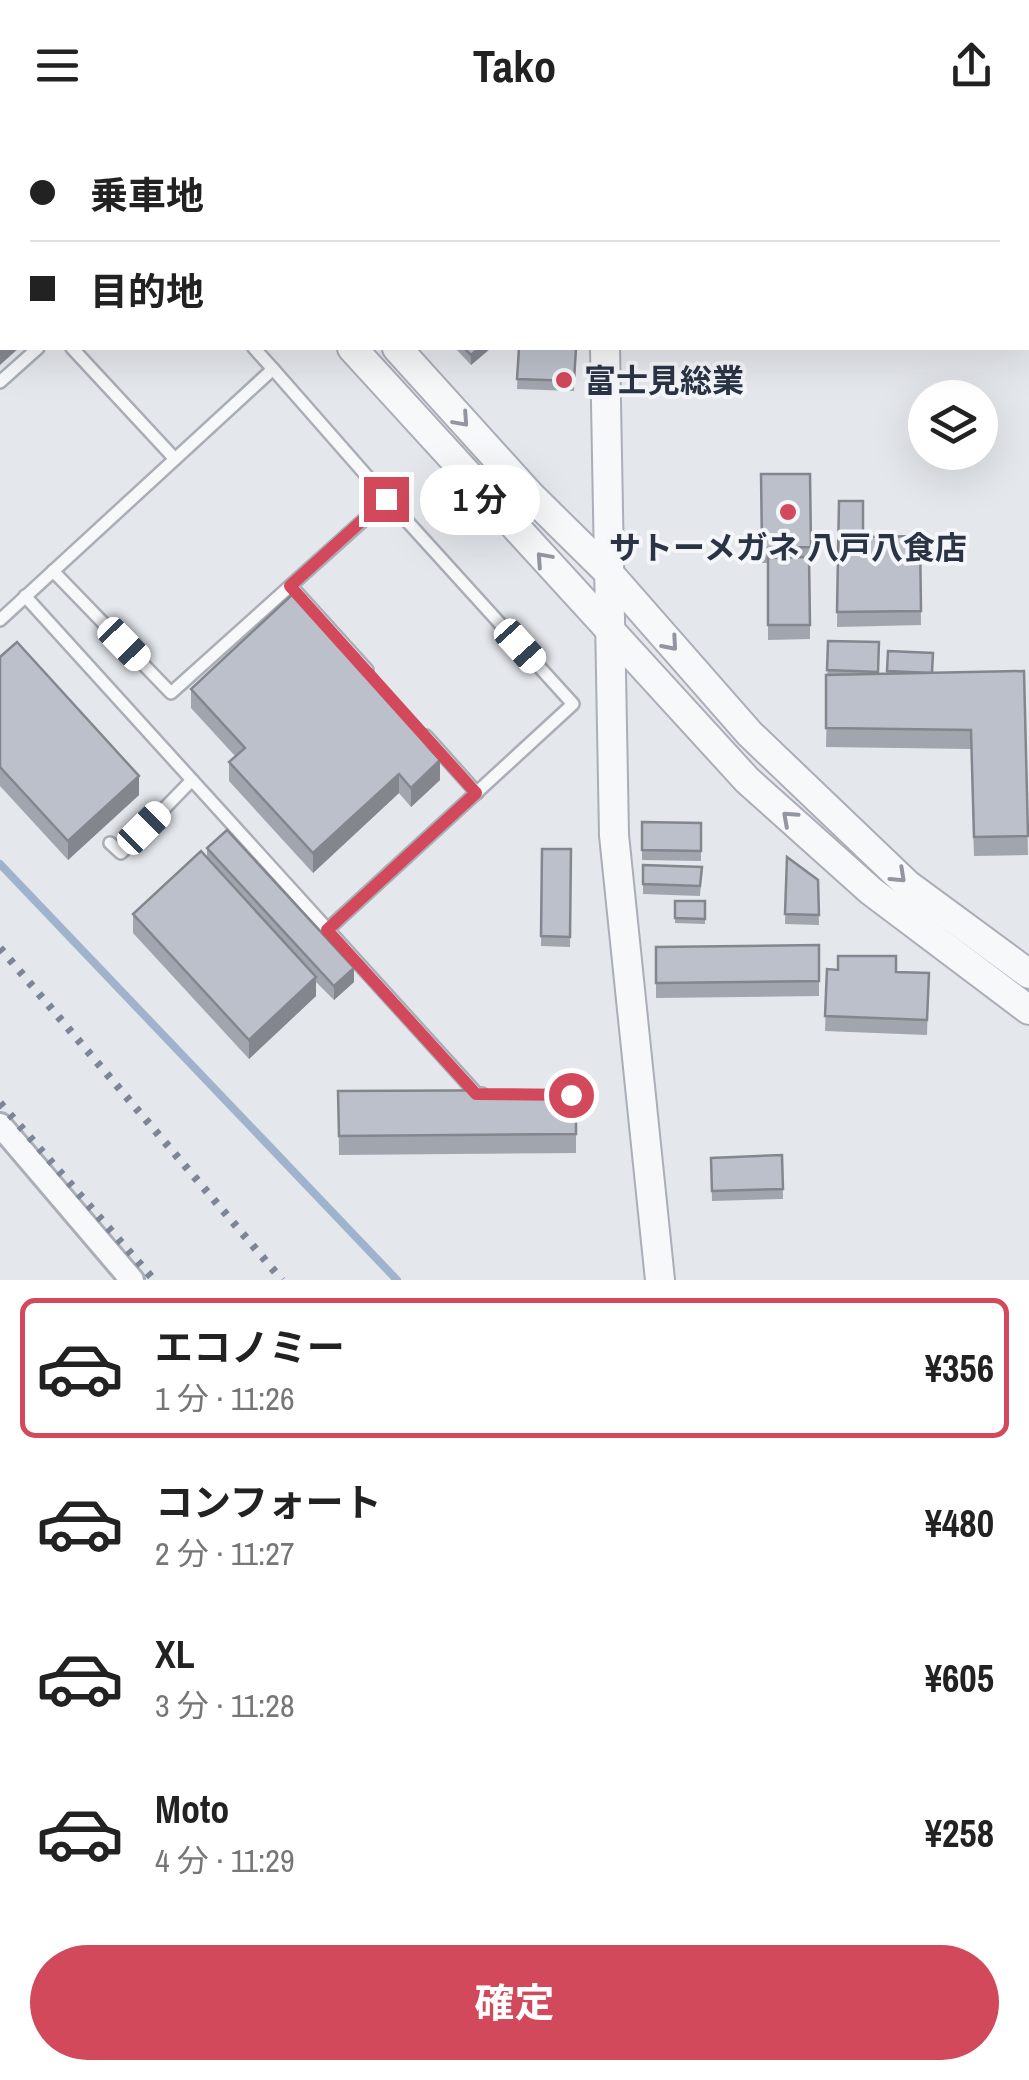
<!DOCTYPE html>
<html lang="ja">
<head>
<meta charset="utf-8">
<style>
	body { margin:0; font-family:"Archivo Narrow","Noto Sans JP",sans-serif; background:#f6f6f6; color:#222; height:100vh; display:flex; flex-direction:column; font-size:38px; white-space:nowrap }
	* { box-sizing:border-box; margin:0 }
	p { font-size:32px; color:#767676 }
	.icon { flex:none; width:55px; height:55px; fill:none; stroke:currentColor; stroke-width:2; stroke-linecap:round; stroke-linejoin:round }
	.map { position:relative; height:1150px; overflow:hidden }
	.details { display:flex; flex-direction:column; background:#fff; flex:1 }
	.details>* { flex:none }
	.top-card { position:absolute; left:0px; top:0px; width:1030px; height:220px; box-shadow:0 10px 40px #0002; display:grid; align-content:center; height:220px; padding:0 30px; background:#fff }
	.controls { position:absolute; left:908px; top:250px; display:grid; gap:20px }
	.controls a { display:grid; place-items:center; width:90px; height:90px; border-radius:50%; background:#fff; box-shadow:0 10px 40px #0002; font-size:50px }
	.end { position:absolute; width:45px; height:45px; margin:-22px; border:12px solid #d1495b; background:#fff; box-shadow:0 0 0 5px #fff }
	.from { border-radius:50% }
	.bubble { position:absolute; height:70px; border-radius:35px; background:#fff; box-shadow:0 10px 40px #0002; font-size:32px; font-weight:700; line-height:70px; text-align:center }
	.car { position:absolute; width:30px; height:60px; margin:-30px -15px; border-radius:12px; box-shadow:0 0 8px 2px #0007; background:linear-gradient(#fff 24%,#345 0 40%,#fff 0 76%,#345 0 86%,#fff 0) }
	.top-card b { display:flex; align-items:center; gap:35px; height:95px; font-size:38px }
	.top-card b+b { border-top:2px solid #e0e0e0 }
	.top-card i { width:25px; height:25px; background:#222 }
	ul { padding:18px 0 0; list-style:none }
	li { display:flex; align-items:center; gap:30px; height:140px; margin:0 20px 15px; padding:0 10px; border:5px solid transparent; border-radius:15px }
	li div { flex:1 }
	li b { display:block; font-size:38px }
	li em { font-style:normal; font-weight:700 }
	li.on { border-color:#d1495b }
	li>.icon { width:90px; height:90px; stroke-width:1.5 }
	.action { display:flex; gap:20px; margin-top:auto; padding:20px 30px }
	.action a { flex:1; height:115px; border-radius:60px; background:#d1495b; color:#fff; font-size:40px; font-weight:700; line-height:115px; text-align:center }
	header { display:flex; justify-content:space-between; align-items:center; height:130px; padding:0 30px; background:#fff; font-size:45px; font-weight:700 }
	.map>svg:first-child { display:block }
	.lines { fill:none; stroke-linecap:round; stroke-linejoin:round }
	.stream { stroke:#9fb4cc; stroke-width:8 }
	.service-casing { stroke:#a9aeb7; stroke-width:16 }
	.minor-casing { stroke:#a9aeb7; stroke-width:28 }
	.tertiary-casing { stroke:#a9aeb7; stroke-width:32 }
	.service { stroke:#f7f8fa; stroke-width:11 }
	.minor { stroke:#f7f8fa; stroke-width:22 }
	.tertiary { stroke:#f7f8fa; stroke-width:28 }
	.rail { stroke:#7d8696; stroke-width:8; stroke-dasharray:5 10; stroke-linecap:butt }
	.wall { fill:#a1a5ae }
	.shaded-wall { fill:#83868d }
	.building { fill:#bbc0ca; stroke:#83868d; stroke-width:2.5 }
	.oneway { stroke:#9196a0 }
	.route { stroke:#d1495b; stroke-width:12 }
	.poi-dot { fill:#d1495b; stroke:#f4f6f9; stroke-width:4 }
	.labels { text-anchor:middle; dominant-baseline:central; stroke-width:8; stroke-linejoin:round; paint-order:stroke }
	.poi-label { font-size:32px; font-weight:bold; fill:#2b3445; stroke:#f4f6f9; text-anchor:start }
</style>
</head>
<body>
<header><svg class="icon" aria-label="menu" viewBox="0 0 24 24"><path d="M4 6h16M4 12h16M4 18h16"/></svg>Tako<svg class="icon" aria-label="share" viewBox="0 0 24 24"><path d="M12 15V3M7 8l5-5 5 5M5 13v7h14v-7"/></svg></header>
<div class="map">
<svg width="1029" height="1150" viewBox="0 0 1029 1150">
	<rect width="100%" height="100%" fill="#e4e7ec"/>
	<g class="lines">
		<polyline class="stream" points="0,734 397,1150"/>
		<g class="service-casing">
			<g id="service">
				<polyline points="57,0 60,2"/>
				<polyline points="72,218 175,329"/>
				<polyline points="0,252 38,218"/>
				<polyline points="53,441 171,563 387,369 273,239"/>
				<polyline points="291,456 367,540"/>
				<polyline points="25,466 477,964 482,964"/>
				<polyline points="0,490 273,239 254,218"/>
				<polyline points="426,606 477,663"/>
				<polyline points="110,713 121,723 192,650"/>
				<polyline points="327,800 573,574 387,369"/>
			</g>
		</g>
		<g class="minor-casing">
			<polyline id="minor" points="0,995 132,1150"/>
		</g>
		<g class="tertiary-casing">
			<g id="tertiary">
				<polyline points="155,0 157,2"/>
				<polyline points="200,0 203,2"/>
				<polyline points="604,0 604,2"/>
				<polyline points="352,218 747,650 871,761 1029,880"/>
				<polyline points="397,218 530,365 607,441 750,604 908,755 1029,844"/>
				<polyline points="605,218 614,705 660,1150"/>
			</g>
		</g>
		<use href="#service" class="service"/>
		<use href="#minor" class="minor"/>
		<use href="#tertiary" class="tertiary"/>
		<g class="rail">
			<polyline points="0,818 282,1150"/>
			<polyline points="0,973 154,1150"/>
		</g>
	</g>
	<g class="wall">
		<polygon points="455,218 491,218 471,235"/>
		<polygon points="519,218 576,218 574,261 517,259"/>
		<polygon points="761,344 810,344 810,509 768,510 768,433 762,433"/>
		<polygon points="839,371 863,407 920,406 921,495 837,497"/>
		<polygon points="828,511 879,512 878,544 887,544 888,521 932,543 1024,541 1028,725 974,726 971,619 826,617"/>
		<polygon points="0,527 139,665 68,730 0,656"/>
		<polygon points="191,559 434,623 440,650 411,677 399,663 313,743 229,651 229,632 235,626 191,578"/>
		<polygon points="642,692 701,693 701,731 642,730"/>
		<polygon points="207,718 354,852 334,870 316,852 316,866 249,929 133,803 133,784 207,728"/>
		<polygon points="542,719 571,719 570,817 541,816"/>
		<polygon points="787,727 818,750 819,795 785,794"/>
		<polygon points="643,735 702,737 700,766 643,764"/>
		<polygon points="675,771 705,771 705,794 675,793"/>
		<polygon points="819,815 819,866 656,868 656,817"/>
		<polygon points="827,839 929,843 927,905 825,901"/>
		<polygon points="576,960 576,1023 339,1025 338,961"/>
		<polygon points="782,1025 783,1069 712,1071 711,1028"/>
	</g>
	<g class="shaded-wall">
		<polygon points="2,213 2,218 19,218 0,235 0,216"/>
		<polygon points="479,218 491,218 471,235 471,225"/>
		<polygon points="440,630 440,650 411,677 411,658"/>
		<polygon points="399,644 399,663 313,743 313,723"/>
		<polygon points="139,646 139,665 68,730 68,711"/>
		<polygon points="354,838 354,852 334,870 334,856"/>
		<polygon points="316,847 316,866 249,929 249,910"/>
	</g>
	<g class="building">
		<rect x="394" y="0" width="117" height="2"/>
		<rect x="797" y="0" width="218" height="2"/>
		<polygon points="0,111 2,114 2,213 0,216"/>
		<polygon points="464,218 479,218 471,225"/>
		<polygon points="519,218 576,218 574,251 517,249"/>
		<polygon points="761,344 810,344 811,417 762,418"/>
		<polygon points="839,371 863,371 863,407 920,406 921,481 837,482"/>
		<polygon points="809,427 810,495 768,495 768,428"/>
		<polygon points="295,462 434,613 428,617 440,630 411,658 399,644 313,723 229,632 245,618 191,559"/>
		<polygon points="828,511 879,512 878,542 827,540"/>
		<polygon points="17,512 139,646 68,711 0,637 0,527"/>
		<polygon points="888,521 933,523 932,543 887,541"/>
		<polygon points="1024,541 1028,706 974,707 971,600 826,598 826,545"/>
		<polygon points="642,692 701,693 701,721 642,720"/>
		<polygon points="227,700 354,838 334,856 207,718"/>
		<polygon points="542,719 571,719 570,807 541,806"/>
		<polygon points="201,721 316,847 249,910 133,784"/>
		<polygon points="787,727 818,750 819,785 785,784"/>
		<polygon points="643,735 702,737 700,756 643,754"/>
		<polygon points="675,771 705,771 705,789 675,788"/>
		<polygon points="819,815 819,851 656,853 656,817"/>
		<polygon points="838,826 896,826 896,842 929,843 927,890 825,886 827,839 838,840"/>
		<polygon points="576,960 576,1004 339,1006 338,961"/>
		<polygon points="782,1025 783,1059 712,1061 711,1028"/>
	</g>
	<defs><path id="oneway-chevron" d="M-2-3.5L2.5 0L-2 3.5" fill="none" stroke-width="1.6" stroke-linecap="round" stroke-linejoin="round" transform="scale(2.5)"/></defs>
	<g class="oneway">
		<use href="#oneway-chevron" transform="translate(462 290) rotate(48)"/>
		<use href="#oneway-chevron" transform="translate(543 429) rotate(-132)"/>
		<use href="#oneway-chevron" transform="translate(671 514) rotate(49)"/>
		<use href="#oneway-chevron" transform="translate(789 688) rotate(-138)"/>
		<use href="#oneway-chevron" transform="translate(899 746) rotate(43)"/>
	</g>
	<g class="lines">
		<polyline class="route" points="386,369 290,456 476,663 327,800 476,964 571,965"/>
	</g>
	<g class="poi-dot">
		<circle cx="564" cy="250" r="10"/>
		<circle cx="788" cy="382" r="10"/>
	</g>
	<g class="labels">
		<g class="poi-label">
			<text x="584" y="250">富士見総業</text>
			<text x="788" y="417" text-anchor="middle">サトーメガネ 八戸八食店</text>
		</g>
	</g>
</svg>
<div class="controls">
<a><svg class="icon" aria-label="layers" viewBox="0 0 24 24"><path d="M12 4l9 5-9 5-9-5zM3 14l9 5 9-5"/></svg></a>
</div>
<i class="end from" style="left:571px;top:965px"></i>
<i class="end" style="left:386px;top:369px"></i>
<div class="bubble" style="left:420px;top:335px;width:120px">1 分</div>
<i class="car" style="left:124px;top:514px;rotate:136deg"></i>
<i class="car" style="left:520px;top:516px;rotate:138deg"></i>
<i class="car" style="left:144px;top:698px;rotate:45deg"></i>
<div class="top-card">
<b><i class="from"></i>乗車地</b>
<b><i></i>目的地</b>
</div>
</div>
<section class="details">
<ul>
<li class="on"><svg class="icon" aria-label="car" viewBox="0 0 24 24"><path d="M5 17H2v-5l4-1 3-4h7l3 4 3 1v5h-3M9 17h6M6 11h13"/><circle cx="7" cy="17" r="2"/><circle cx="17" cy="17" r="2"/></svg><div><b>エコノミー</b><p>1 分 · 11:26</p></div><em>¥356</em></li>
<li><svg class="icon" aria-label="car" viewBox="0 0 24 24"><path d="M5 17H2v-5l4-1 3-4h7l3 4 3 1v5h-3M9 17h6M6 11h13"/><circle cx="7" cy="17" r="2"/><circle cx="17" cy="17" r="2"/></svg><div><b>コンフォート</b><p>2 分 · 11:27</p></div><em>¥480</em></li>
<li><svg class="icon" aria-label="car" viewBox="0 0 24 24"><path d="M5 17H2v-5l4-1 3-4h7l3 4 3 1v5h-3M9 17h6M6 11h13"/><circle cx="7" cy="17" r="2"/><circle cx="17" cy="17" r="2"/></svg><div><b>XL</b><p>3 分 · 11:28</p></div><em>¥605</em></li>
<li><svg class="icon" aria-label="car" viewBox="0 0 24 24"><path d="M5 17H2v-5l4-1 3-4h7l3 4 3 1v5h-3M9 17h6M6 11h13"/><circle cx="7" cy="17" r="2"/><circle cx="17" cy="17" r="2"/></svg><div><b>Moto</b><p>4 分 · 11:29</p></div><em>¥258</em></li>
</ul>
<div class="action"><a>確定</a></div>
</section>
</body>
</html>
